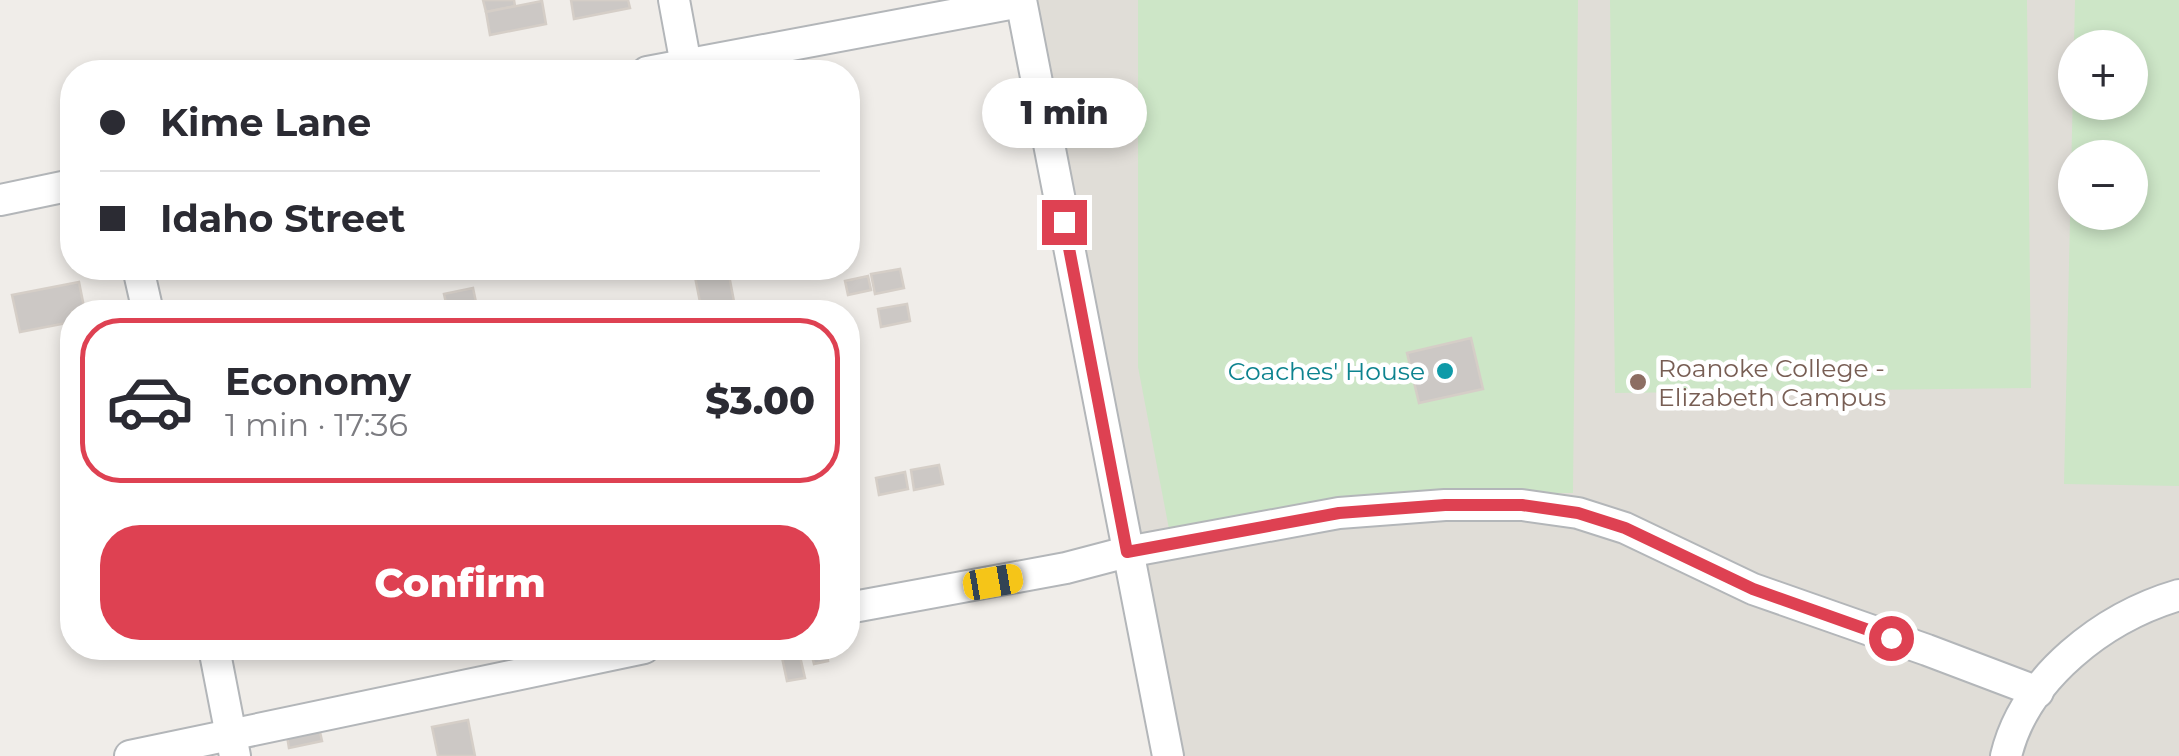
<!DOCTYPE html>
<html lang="en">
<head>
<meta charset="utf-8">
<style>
	body { margin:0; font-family:Montserrat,sans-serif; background:#f2f2f3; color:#2b2b33; height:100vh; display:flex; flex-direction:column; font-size:38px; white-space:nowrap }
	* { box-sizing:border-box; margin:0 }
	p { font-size:32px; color:#7c7c81 }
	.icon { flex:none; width:55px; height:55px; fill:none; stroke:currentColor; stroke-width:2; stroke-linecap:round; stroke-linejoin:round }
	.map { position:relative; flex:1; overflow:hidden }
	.drawer { position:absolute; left:60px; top:300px; width:800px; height:360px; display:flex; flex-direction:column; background:#fff; border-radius:40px; box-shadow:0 5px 15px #0003 }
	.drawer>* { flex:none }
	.guide { position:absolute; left:60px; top:60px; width:800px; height:220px; border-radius:40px; box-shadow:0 5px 15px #0003; display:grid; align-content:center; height:220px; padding:0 40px; background:#fff }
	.controls { position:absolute; left:2058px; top:30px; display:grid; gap:20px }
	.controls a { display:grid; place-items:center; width:90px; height:90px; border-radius:50%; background:#fff; box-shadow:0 5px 15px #0003; font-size:50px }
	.end { position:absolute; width:45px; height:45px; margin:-22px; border:12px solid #de4152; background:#fff; box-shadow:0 0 0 5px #fff }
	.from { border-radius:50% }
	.bubble { position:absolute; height:70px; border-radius:35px; background:#fff; box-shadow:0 5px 15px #0003; font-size:32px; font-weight:800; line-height:70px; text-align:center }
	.car { position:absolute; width:30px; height:60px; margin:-30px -15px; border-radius:12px; box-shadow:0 0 8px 2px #0007; background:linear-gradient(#f5c518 24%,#345 0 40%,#f5c518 0 76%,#345 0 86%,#f5c518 0) }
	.guide b { display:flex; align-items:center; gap:35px; height:95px; font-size:38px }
	.guide b+b { border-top:2px solid #e1e1e2 }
	.guide i { width:25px; height:25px; background:#2b2b33 }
	ul { padding:18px 0 0; list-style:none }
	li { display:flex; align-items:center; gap:30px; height:165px; margin:0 20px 15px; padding:0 20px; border:5px solid transparent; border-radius:40px }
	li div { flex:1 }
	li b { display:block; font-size:38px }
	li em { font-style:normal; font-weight:800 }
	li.on { border-color:#de4152 }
	li>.icon { width:90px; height:90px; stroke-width:1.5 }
	.cta { display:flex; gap:20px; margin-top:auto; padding:20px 40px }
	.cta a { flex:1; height:115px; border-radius:40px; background:#de4152; color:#fff; font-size:40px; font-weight:800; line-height:115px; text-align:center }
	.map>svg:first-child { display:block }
	.education { fill:#e0ddd7; fill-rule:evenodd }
	.green { fill:#cde6c7; fill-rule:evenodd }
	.building { fill:#ccc8c5; stroke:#d5cec7; stroke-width:2.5 }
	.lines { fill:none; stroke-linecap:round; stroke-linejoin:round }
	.minor-casing { stroke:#b3b6b9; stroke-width:34 }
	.minor { stroke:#fff; stroke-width:30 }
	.route { stroke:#de4152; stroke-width:12 }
	.culture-dot { fill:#0f9aa8; stroke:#fff; stroke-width:4 }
	.education-dot { fill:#8d6e63; stroke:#fff; stroke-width:4 }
	.labels { text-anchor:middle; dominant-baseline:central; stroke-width:9; stroke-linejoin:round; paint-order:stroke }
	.education-label { font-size:25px; fill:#785e54; stroke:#fff; text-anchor:start }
	.culture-label { font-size:25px; fill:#0d838f; stroke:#fff; text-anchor:end }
</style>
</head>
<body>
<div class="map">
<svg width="2179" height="756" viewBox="0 0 2179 756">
	<rect width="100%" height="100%" fill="#f0ede9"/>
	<path class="education" d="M1028,0H2179V756H1168ZM2075,48H2130V102H2075ZM2075,158H2130V212H2075Z"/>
	<g class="green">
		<polygon points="1138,0 1578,0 1573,493 1375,494 1169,529 1138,367"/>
		<polygon points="1610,0 2027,0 2031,388 1615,393"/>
		<path d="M2075,0H2179V486L2064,484ZM2075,48H2130V102H2075ZM2075,158H2130V212H2075Z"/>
	</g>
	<g class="building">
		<polygon points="483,0 514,0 515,6 486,12"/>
		<polygon points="571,0 628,0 630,8 574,19"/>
		<polygon points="542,1 546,24 490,35 486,12"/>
		<polygon points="900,269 904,288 875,294 871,274"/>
		<polygon points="728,270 736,312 702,312 695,277"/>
		<polygon points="868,276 871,290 848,295 845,281"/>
		<polygon points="79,282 85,312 72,312 72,322 20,332 12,295"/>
		<polygon points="473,288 478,312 448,312 444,294"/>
		<polygon points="907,304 910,321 881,327 878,309"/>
		<polygon points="1471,338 1483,389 1419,403 1407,353"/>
		<polygon points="939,465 943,484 914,490 911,470"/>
		<polygon points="905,472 908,489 879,495 876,478"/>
		<polygon points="780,648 798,648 805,678 787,681"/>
		<polygon points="810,648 825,648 828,661 814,664"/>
		<polygon points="468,720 475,756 438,756 432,727"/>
		<polygon points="318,723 322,741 289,748 286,730"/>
	</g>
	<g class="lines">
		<g class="minor-casing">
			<g id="minor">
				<polyline points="674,0 686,65"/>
				<polyline points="1021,0 1168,756"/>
				<polyline points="647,72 1021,2"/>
				<polyline points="0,200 72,185"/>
				<polyline points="138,268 148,312"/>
				<polyline points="848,608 1066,568 1127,552 1339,513 1445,505 1522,505 1578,513 1625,528 1753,589 1927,650 2038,692"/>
				<polyline points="214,648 235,756"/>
				<polyline points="130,756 644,648"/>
				<path d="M2006,756C2025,677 2104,617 2179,595"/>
			</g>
		</g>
		<use href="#minor" class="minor"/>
	</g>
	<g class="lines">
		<polyline class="route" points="1064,222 1127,552 1339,513 1445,505 1522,505 1578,513 1625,528 1753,589 1891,638"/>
	</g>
	<circle class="culture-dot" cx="1445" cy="371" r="10"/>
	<circle class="education-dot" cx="1638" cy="382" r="10"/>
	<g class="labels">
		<g class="education-label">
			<text x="1658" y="368">Roanoke College -<tspan x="1658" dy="29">Elizabeth Campus</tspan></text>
		</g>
		<g class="culture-label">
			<text x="1425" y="371">Coaches' House</text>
		</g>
	</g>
</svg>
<div class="controls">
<a>+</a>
<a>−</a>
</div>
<i class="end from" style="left:1891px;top:638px"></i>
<i class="end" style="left:1064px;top:222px"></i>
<div class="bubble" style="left:982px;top:78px;width:165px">1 min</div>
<i class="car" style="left:993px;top:582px;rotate:80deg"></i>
<div class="guide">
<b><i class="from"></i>Kime Lane</b>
<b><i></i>Idaho Street</b>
</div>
<section class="drawer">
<ul>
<li class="on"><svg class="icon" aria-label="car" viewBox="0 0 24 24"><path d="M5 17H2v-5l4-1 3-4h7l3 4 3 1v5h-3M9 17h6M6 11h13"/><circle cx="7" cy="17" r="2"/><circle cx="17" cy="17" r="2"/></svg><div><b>Economy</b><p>1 min · 17:36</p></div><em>$3.00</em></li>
</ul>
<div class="cta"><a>Confirm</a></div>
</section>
</div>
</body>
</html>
